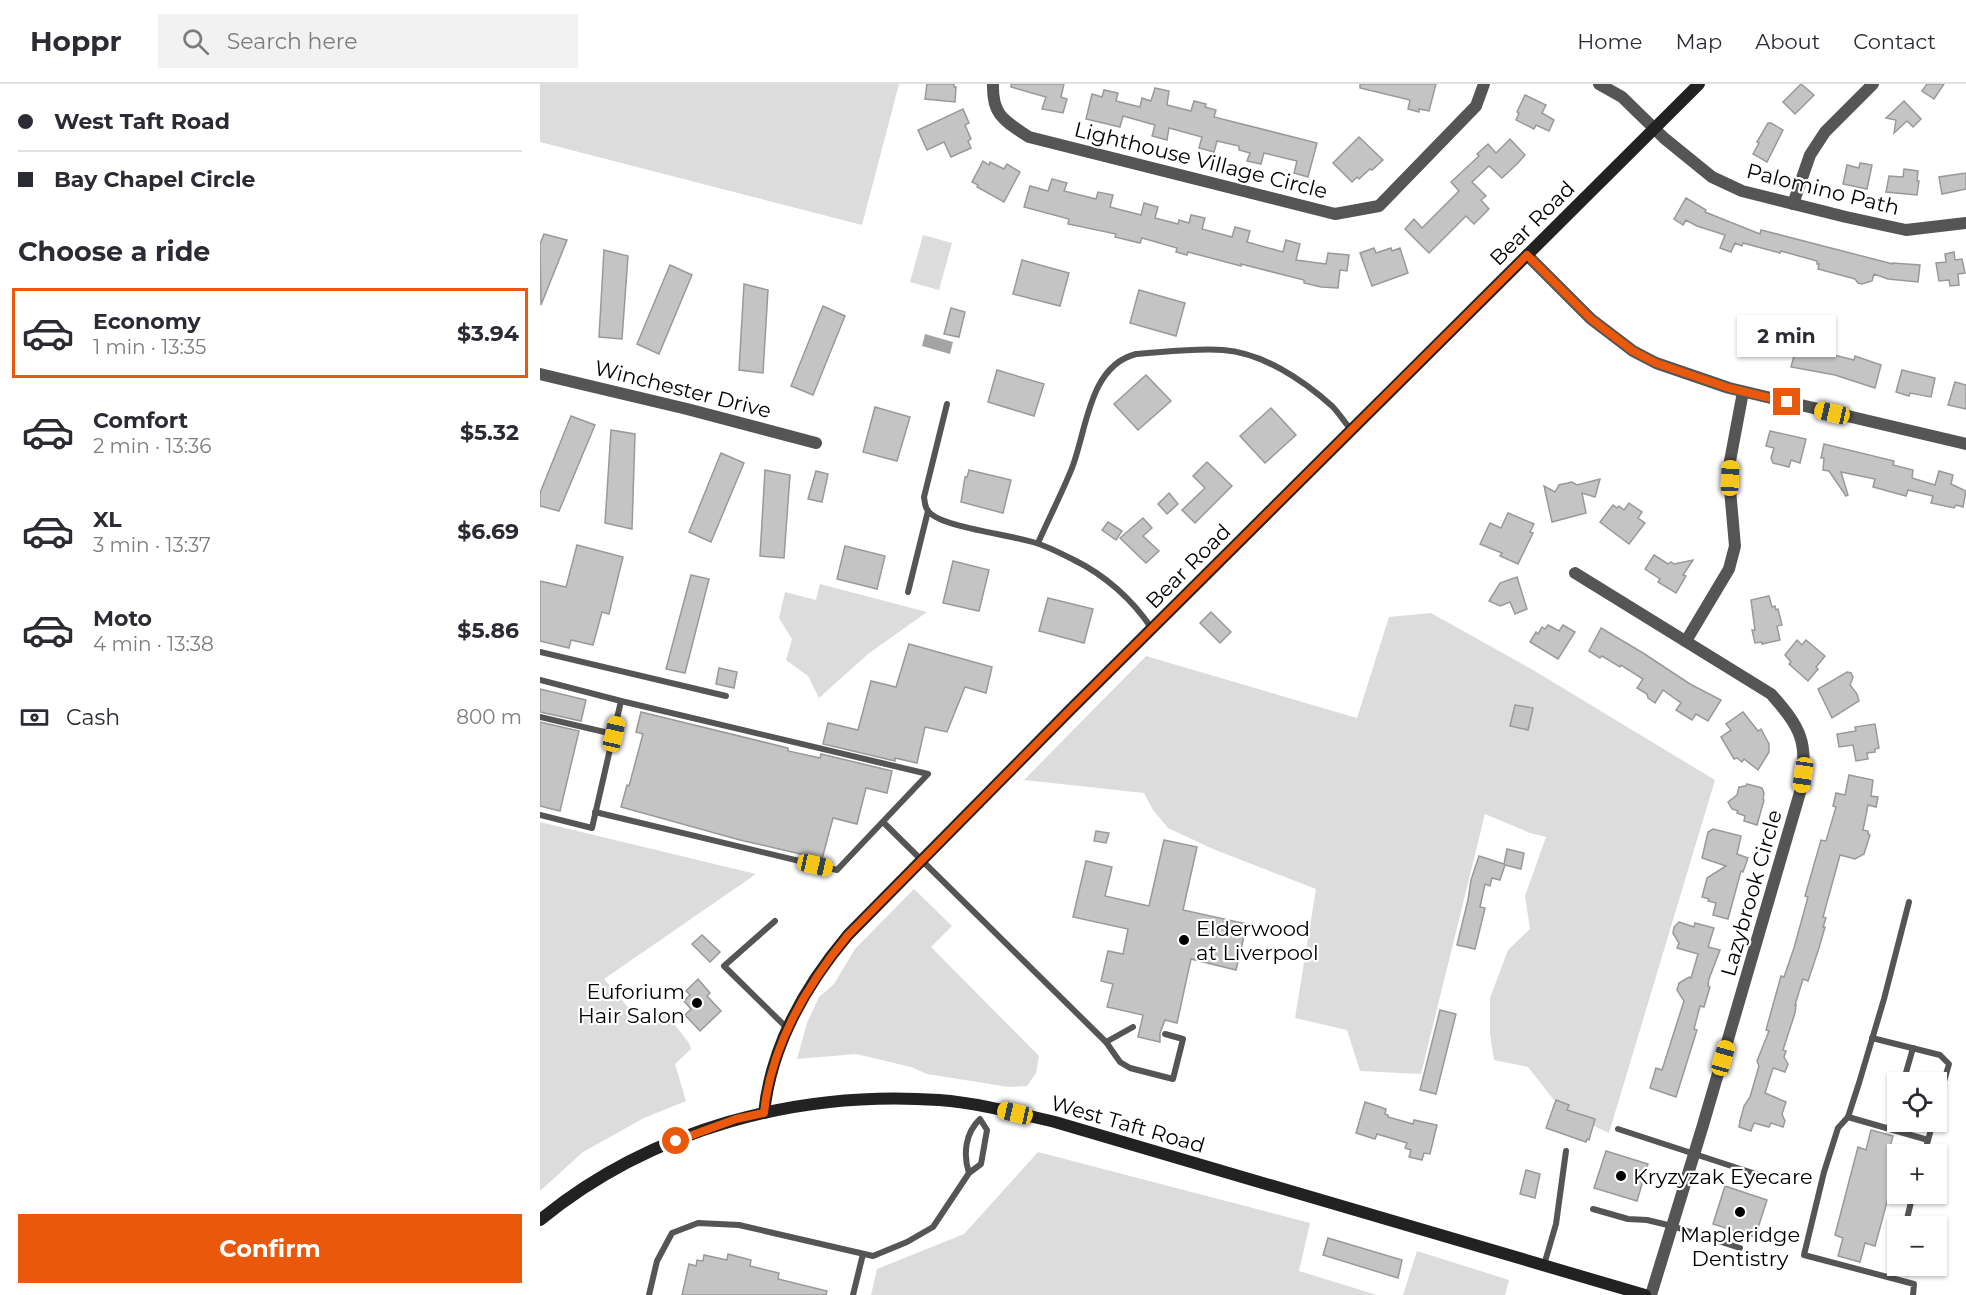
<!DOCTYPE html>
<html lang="en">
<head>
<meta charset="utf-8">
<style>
	body { margin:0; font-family:Montserrat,sans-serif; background:#f2f2f3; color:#2b2b33; height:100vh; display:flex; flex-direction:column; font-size:22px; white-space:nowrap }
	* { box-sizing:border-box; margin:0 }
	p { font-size:20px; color:#7c7c81 }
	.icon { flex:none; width:33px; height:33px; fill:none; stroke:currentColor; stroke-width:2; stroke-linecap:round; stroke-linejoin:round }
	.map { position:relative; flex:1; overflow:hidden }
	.sheet { display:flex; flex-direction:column; background:#fff; width:540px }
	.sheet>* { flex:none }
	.top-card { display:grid; align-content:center; height:132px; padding:0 18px; background:#fff }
	.buttons { position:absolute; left:1347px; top:988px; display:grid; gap:12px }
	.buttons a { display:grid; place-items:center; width:60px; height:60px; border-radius:0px; background:#fff; box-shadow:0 2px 4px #0004; font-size:30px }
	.end { position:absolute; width:27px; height:27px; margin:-14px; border:8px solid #ea580c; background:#fff; box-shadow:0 0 0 3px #fff }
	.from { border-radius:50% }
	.bubble { position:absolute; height:42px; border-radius:0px; background:#fff; box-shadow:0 2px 4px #0004; font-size:20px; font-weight:700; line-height:42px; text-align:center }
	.car { position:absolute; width:18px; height:36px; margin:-18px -9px; border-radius:8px; box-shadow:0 0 4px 2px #0007; background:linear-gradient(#f5c518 24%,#345 0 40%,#f5c518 0 76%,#345 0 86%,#f5c518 0) }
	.top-card b { display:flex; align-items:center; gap:21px; height:57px; font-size:22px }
	.top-card b+b { border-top:2px solid #e1e1e2 }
	.top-card i { width:15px; height:15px; background:#2b2b33 }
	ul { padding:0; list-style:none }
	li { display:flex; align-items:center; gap:18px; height:90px; margin:0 12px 9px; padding:0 6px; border:3px solid transparent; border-radius:0px }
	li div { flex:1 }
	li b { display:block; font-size:22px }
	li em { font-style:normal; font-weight:700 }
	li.active { border-color:#ea580c }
	li>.icon { width:54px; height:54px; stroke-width:1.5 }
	h2 { padding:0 18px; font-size:27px; line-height:72px }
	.pay { display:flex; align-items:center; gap:15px; height:66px; padding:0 18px; font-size:22px }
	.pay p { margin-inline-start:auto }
	.primary-button { display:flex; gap:12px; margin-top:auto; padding:12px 18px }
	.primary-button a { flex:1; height:69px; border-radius:0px; background:#ea580c; color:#fff; font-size:24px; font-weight:700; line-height:69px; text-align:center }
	header { display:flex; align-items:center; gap:36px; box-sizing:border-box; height:84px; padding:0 30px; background:#fff; border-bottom:2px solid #e1e1e2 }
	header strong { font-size:28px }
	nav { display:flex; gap:33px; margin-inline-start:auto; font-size:21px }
	.search { width:420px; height:54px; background:#f2f2f3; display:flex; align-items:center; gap:15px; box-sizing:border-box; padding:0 21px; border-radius:0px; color:#7c7c81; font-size:22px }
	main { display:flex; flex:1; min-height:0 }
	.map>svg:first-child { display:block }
	.green { fill:#dcdcdc }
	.water { fill:#a3a3a3 }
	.building { fill:#c4c4c4; stroke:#999; stroke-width:1.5 }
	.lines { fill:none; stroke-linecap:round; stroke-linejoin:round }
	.lane { stroke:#555; stroke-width:6 }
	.street { stroke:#555; stroke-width:12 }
	.secondary { stroke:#222; stroke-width:12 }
	.route { stroke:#ea580c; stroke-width:8 }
	.poi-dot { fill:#000; stroke:#fff; stroke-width:2 }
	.labels { text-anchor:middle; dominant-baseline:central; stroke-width:4.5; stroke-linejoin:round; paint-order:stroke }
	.street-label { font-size:21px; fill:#000; stroke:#fff }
	.poi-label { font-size:21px; fill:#000; stroke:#fff; text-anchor:start }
</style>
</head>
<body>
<header>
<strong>Hoppr</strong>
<div class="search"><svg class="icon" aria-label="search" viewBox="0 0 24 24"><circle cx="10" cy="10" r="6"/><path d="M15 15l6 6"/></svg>Search here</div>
<nav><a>Home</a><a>Map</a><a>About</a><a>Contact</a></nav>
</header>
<main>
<section class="sheet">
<div class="top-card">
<b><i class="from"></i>West Taft Road</b>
<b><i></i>Bay Chapel Circle</b>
</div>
<h2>Choose a ride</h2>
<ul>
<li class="active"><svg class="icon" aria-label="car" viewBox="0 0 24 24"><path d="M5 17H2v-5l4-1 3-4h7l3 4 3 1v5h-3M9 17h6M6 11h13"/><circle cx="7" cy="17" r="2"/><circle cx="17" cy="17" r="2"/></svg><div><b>Economy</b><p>1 min · 13:35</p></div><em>$3.94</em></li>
<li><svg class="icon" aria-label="car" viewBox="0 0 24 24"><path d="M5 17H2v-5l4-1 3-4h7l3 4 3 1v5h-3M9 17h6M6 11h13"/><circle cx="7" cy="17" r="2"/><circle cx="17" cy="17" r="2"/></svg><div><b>Comfort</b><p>2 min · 13:36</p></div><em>$5.32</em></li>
<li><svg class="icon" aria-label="car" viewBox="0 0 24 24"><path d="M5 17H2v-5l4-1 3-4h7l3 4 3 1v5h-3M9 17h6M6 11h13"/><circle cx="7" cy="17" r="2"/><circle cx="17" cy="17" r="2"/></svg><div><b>XL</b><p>3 min · 13:37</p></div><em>$6.69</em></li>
<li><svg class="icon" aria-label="car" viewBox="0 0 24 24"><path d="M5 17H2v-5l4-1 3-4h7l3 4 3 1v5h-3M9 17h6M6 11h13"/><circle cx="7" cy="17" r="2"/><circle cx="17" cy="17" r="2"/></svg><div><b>Moto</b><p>4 min · 13:38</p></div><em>$5.86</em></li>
</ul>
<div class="pay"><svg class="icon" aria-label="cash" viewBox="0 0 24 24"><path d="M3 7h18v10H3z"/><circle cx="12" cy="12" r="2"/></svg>Cash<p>800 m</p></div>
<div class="primary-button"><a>Confirm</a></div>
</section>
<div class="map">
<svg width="1426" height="1211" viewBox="0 0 1426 1211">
	<rect width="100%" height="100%" fill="#fff"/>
	<g class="green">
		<polygon points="0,0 359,0 322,141 0,58"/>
		<polygon points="383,151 412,159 399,206 370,198"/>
		<polygon points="280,500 387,528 328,570 279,614 268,592 246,576 252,555 239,534 245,508 276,516"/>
		<polygon points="891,529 993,586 1175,696 1069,1049 1041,1036 1013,1015 988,983 954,976 950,950 950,914 968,866 990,845 985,812 1006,753 990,749 945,730 881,990 820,987 807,946 755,934 776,805 673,765 628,744 613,726 604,709 484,696 606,572 817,634 849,533"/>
		<polygon points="0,738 216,790 64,895 103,941 117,929 124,927 149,959 151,965 135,980 146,1017 104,1034 43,1068 0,1107"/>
		<polygon points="374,805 412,842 391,863 499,972 496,989 487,1002 469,1003 387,990 371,983 316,970 257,975 267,939 279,913 294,900 315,865"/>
		<polygon points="498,1068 770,1139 759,1187 837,1211 331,1211 337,1185 424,1150"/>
		<polygon points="877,1167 969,1196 965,1211 863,1211"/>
	</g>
	<polygon class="water" points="385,250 413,258 410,270 382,262"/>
	<g class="building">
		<polygon points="387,0 414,0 414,3 416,3 415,18 385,15"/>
		<polygon points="471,0 524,0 521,13 527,15 523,29 502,25 506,13 471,3"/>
		<polygon points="820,0 896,0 889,27 879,25 879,28 868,25 870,16 820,4"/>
		<polygon points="1261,0 1274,11 1255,30 1243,18"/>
		<polygon points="1387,0 1404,0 1394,15 1382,7"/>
		<polygon points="615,4 629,7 627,21 651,27 654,17 666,20 665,23 676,26 674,33 777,59 768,93 754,89 757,77 724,69 721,80 707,77 710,69 699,66 699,62 677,57 674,68 659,64 662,53 629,44 627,56 612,52 615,41 583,32 580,43 546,35 552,10 562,13 564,6 578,9 576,17 600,23 602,14 611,17"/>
		<polygon points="985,11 1006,21 1002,29 1014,36 1009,47 996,41 994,45 976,36 979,29 977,28"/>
		<polygon points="1364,17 1381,35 1373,43 1367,37 1354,49 1356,36 1346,34"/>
		<polygon points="423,25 429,39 425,41 431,55 428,57 431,64 411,73 404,58 387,66 378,46"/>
		<polygon points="1228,39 1231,39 1243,46 1227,78 1213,70 1219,59 1217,58"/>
		<polygon points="819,53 843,76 832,86 830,85 819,95 817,93 812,98 793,79"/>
		<polygon points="970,55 985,71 978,79 962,94 949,82 932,98 946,112 941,116 949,125 934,140 926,132 889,169 865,145 874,135 882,144 919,107 911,98 939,72 937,70 948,60 956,69"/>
		<polygon points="443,77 449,81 450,78 464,85 467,80 480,88 464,118 437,103 438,101 432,98"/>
		<polygon points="1320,79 1332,81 1327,105 1303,100 1307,81 1319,84"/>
		<polygon points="1364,85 1378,87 1377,97 1379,97 1377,111 1346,108 1349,92 1363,93"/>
		<polygon points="1426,89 1426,105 1402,110 1399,93"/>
		<polygon points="512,95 527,99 524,107 556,115 558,108 573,111 570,123 601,131 604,119 618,123 615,134 638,140 639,136 649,139 651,131 665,134 662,145 692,153 695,143 710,147 707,158 743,168 746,156 760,160 756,176 786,180 788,169 809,171 807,187 800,186 798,204 781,203 764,199 764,196 701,180 701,182 648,168 647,171 636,168 637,164 602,154 600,159 575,153 576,150 528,140 529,135 484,123 490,102 508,107"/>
		<polygon points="1146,114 1166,126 1165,128 1220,150 1221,146 1353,180 1353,179 1380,181 1378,198 1348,195 1334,190 1332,197 1322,200 1318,199 1315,195 1278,185 1279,180 1277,180 1277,177 1241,167 1240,169 1203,159 1202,162 1195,159 1191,168 1180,164 1185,151 1157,142 1146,136 1143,141 1134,135"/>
		<polygon points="4,150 27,156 1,221 0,160"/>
		<polygon points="834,164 836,169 851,164 852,167 860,164 868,189 832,202 820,169"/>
		<polygon points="64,166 88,172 82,255 59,253"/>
		<polygon points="1414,168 1415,176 1422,175 1425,189 1418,190 1419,201 1410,202 1409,196 1399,197 1396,179 1406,178 1405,170"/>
		<polygon points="482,176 529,189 520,222 473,210"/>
		<polygon points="130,181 152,191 119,270 97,260"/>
		<polygon points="204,200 228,206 223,289 199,286"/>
		<polygon points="599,206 645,219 636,252 590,239"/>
		<polygon points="283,222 305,232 273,311 251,302"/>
		<polygon points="411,224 425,228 419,253 404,250"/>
		<polygon points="1257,261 1291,268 1290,270 1314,276 1315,272 1341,281 1335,304 1295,291 1251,283"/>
		<polygon points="457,286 504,300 494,332 448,318"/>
		<polygon points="1362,286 1395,294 1391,313 1370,309 1369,312 1356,308"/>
		<polygon points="606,291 631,317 598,346 574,320"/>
		<polygon points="1415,298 1426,301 1426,325 1408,321"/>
		<polygon points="335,323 370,333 357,377 323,368"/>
		<polygon points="731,324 756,351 725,379 700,352"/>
		<polygon points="31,332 55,341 19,427 0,422 0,409"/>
		<polygon points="71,346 95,350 92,445 65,439"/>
		<polygon points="1230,347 1266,355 1260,379 1251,376 1249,383 1233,379 1231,374 1234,364 1226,362"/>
		<polygon points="1284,360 1354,377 1353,381 1373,386 1372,394 1395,401 1399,387 1413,391 1411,400 1426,407 1423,423 1416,421 1414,424 1391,419 1393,412 1368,406 1366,412 1333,403 1335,395 1301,388 1308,411 1306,412 1289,387 1283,386 1284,374 1281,374"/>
		<polygon points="181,369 204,379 171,458 149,448"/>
		<polygon points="667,378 692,402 655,439 642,426 665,404 653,392"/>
		<polygon points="225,386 250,391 244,474 220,472"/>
		<polygon points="429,386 471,396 463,429 421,418 425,393 427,393"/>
		<polygon points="276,387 288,390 282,418 268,415"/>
		<polygon points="1060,395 1055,413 1042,409 1046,429 1012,438 1004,402 1015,408 1019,401 1032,398 1037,401"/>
		<polygon points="629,409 638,420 627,430 618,420"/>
		<polygon points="1089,419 1102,428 1098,434 1105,439 1089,460 1060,438 1073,421 1077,424 1079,422 1084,426"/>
		<polygon points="968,429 994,440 990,448 993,449 978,480 960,472 962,469 940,460 950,439 961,444"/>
		<polygon points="603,434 612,444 603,452 619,467 606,479 580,454"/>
		<polygon points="568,438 582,447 576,456 562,446"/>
		<polygon points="37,461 83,473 69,530 62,528 53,561 31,556 29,564 0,557 0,497 26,503"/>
		<polygon points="305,462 345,472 337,505 297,495"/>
		<polygon points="1114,471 1128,480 1131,478 1134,480 1153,476 1143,491 1146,492 1136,509 1118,498 1120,495 1105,485"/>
		<polygon points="413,477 449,486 439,527 403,519"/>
		<polygon points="151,491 169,495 145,589 126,585"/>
		<polygon points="977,493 987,525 975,530 970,518 960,522 949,517 960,499"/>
		<polygon points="1229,512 1232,523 1235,522 1236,526 1238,525 1242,541 1237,542 1240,556 1222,560 1222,558 1215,559 1212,546 1215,546 1211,516"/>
		<polygon points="508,514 553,525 544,559 499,547"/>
		<polygon points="671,528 691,548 680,559 660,539"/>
		<polygon points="1008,541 1019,547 1023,541 1035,548 1018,575 990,558 996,548 998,550 1002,543 1005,545"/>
		<polygon points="1061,544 1103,569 1150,600 1181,616 1168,637 1156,630 1152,636 1136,626 1141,619 1123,606 1115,619 1108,614 1107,610 1097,604 1103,595 1081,581 1080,583 1062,572 1060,574 1049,567"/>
		<polygon points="1257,556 1262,561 1266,556 1285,572 1276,583 1278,585 1268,597 1249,580 1251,578 1245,571"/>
		<polygon points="369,560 452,583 446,609 425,603 407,648 385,643 377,679 355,674 355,677 283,660 288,639 318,646 331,597 356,603"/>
		<polygon points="179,584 197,588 194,604 176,600"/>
		<polygon points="1307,588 1311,589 1313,593 1310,601 1317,610 1319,617 1292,634 1278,605"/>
		<polygon points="0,605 46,616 41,637 0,628"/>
		<polygon points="975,621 993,624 988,646 970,642"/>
		<polygon points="101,628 248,664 248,667 280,674 281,670 352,687 347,709 326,704 317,740 293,734 282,775 200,756 81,723 87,701 89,702 103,650 96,648"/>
		<polygon points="1203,628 1218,647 1221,645 1229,660 1229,668 1218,686 1204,675 1202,678 1197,674 1194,675 1181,653 1191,646 1186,640"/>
		<polygon points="0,638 39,647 20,727 0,722"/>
		<polygon points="1335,640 1339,664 1335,665 1335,668 1327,669 1328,675 1316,677 1313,661 1299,663 1297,650 1316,647 1315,643"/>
		<polygon points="1309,691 1333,696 1331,712 1338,713 1336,723 1328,721 1323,746 1328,747 1328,750 1330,751 1324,770 1315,775 1300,771 1283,833 1286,834 1283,843 1285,843 1279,864 1268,897 1263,895 1255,921 1256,921 1255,929 1243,966 1246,967 1244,973 1248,980 1245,988 1233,984 1225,1009 1246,1018 1242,1030 1245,1037 1243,1043 1231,1039 1229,1043 1214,1039 1211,1047 1199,1043 1200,1037 1204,1022 1210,1013 1219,982 1217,977 1229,947 1226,946 1241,892 1244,893 1254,864 1268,813 1265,812 1281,756 1286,757 1296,723 1293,722 1296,709 1305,711"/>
		<polygon points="1207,700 1222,704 1224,709 1223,715 1224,716 1217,741 1204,737 1205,732 1197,729 1198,727 1192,725 1188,718 1197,711 1199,703 1206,702"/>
		<polygon points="1173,745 1201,752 1197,770 1208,774 1203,788 1201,787 1188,835 1173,831 1176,819 1168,817 1169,815 1162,813 1167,794 1186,782 1162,774 1168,748"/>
		<polygon points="556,747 569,749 566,759 554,757"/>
		<polygon points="624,756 657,763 643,826 707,840 696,886 651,875 637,939 625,936 620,949 620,958 598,953 603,931 567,923 573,900 561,897 568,867 583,870 588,845 533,833 546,777 572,783 565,812 609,822"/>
		<polygon points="967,765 984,769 981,785 965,781 960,796 952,794 950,802 945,800 940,823 945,824 935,865 917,861 928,816 931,796 939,772 964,780"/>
		<polygon points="1139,838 1154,843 1155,839 1174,844 1168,863 1180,866 1169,895 1168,902 1170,903 1164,923 1160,922 1154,945 1157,946 1136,1013 1110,1004 1116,984 1122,986 1144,917 1137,906 1139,899 1149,893 1151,894 1158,870 1137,864 1139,859 1133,849 1134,843"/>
		<polygon points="162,851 180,868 170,878 152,860"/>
		<polygon points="158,895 170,909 167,912 181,927 160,947 145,931 151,925 144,917 150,911 146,907"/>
		<polygon points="900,926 916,930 896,1010 880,1006"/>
		<polygon points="1016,1016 1029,1021 1027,1026 1055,1035 1049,1056 1047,1055 1046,1058 1006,1044"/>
		<polygon points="825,1018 846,1025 845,1030 848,1031 848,1033 873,1040 874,1036 897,1041 890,1070 884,1069 882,1076 869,1073 871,1066 865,1064 867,1059 837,1050 835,1055 816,1049"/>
		<polygon points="1331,1046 1353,1052 1348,1071 1358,1074 1358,1078 1335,1162 1325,1159 1320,1178 1298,1172 1303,1154 1295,1151 1318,1063 1326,1066"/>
		<polygon points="1066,1067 1108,1080 1097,1117 1054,1104"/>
		<polygon points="986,1086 1000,1090 995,1114 980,1110"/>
		<polygon points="1185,1102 1227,1116 1215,1153 1173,1140"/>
		<polygon points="788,1154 862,1176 858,1194 783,1171"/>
		<polygon points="188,1170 211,1176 210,1182 239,1189 238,1195 287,1207 286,1211 142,1211 149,1180 156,1182 157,1176 163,1177 164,1171 187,1176"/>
	</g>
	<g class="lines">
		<g class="lane">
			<path d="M407,320L384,413C385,420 385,425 391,430C408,444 472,451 496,459C509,463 522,470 534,476C565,491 593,516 612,545"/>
			<path d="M498,459C509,434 522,409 532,384C547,345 549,282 596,270C625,268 655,264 683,266C723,269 763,296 792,322C799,329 805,339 812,347"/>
			<polyline points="368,508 388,427"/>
			<polyline points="0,568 186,612"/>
			<polyline points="0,596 81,617 52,744 0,731"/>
			<polyline points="0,633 73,650"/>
			<polyline points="55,728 297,786 388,690 81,617"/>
			<polyline points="343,738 566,958 580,978 590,984 633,995 643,955 625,950"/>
			<polyline points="1369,818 1344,915 1319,999 1308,1033 1298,1044 1284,1088 1264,1171 1374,1200 1373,1211"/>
			<polyline points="235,837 184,882 247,944"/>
			<polyline points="1332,954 1400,971 1409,980 1396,1025"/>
			<polyline points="566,958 593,943"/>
			<polyline points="1363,999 1373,964"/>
			<polyline points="1308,1033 1388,1056"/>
			<polyline points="1078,1045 1222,1092"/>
			<polyline points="1349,1045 1358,1017"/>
			<polyline points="1384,1071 1393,1038"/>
			<polyline points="1053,1125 1088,1135 1107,1136 1132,1142 1200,1164"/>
			<polyline points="1365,1143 1373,1110"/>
			<polyline points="1004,1181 1016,1140 1026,1067"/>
			<polyline points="1351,1193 1358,1169"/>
			<path d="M109,1211L117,1177L132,1149L158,1139L199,1141L333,1172L367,1158L393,1143L429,1089L441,1080L447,1046L440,1035C425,1049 423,1071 429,1089"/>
			<polyline points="313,1211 323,1170"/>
		</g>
		<g class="street">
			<path d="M453,0C452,32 465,37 489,53L795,130L839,122L936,22L944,0"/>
			<polyline points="1059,0 1082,13 1124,54 1172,93 1202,107 1306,133 1366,146 1426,139"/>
			<polyline points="1253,120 1270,71 1285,48 1333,0"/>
			<polyline points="987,171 1051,235 1093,267 1116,279 1189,304 1426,360"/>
			<polyline points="0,290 147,325 276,359"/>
			<path d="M1035,489L1231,610C1262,645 1268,658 1261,705L1163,1041L1111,1211"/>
			<polyline points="1146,557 1189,485 1195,462 1189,394 1190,377 1203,308"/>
		</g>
		<g class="secondary">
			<path d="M224,1029C231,962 265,902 308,851L530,626L1159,0"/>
			<path d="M0,1136C111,1045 257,1006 399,1016C438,1019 476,1029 515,1038L1105,1211"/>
		</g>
	</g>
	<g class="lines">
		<path class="route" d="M136,1057L196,1035L224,1029C231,961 266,902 308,851L530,626L987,171L1051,235L1093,267L1116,279L1189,304L1247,318"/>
	</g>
	<g class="poi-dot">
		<circle cx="644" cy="856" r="6"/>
		<circle cx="157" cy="919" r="6"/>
		<circle cx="1081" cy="1092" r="6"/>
		<circle cx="1200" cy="1128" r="6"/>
	</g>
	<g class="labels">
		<g class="street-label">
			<text transform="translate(661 76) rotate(14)">Lighthouse Village Circle</text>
			<text transform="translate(1283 105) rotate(14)">Palomino Path</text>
			<text transform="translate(992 139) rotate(-45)">Bear Road</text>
			<text transform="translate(143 305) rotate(14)">Winchester Drive</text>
			<text transform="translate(648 482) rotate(-45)">Bear Road</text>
			<text transform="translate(1211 809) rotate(-74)">Lazybrook Circle</text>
			<text transform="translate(588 1040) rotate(16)">West Taft Road</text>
		</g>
		<g class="poi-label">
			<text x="656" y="844">Elderwood<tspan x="656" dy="24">at Liverpool</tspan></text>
			<text x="145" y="907" text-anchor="end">Euforium<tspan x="145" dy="24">Hair Salon</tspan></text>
			<text x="1093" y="1092">Kryzyzak Eyecare</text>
			<text x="1200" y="1150" text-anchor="middle">Mapleridge<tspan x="1200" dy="24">Dentistry</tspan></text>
		</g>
	</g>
</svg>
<div class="buttons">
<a><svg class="icon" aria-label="locate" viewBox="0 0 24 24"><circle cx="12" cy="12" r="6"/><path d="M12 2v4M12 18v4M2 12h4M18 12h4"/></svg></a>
<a>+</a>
<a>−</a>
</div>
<i class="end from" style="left:136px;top:1057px"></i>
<i class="end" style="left:1247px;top:318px"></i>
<div class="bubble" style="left:1197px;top:231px;width:99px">2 min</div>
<i class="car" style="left:1292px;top:329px;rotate:283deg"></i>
<i class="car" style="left:1190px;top:394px;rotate:2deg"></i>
<i class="car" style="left:74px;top:650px;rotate:13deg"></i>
<i class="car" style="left:1263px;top:691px;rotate:188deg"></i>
<i class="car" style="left:275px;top:781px;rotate:103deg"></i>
<i class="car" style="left:1183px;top:974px;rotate:16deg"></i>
<i class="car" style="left:475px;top:1029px;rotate:283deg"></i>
</div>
</main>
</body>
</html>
